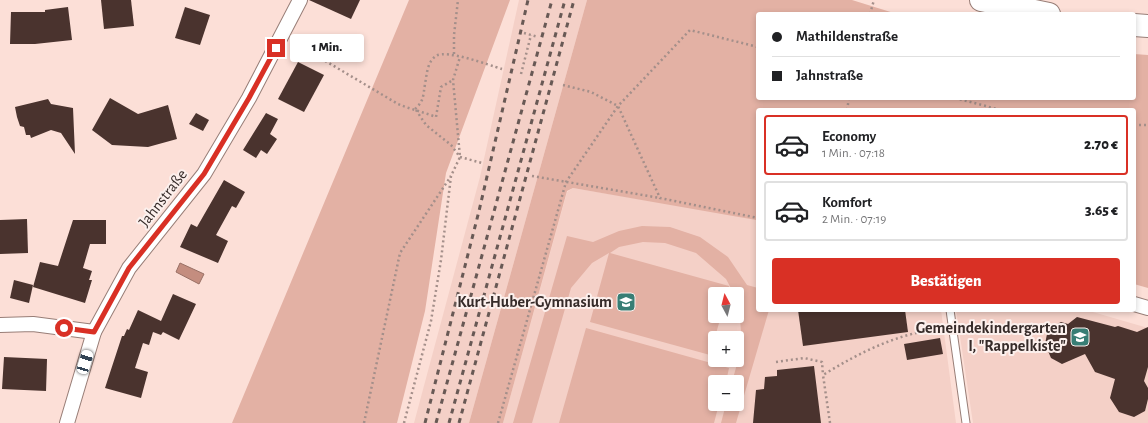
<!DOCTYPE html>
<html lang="de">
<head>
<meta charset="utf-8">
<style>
	body { margin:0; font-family:"Alegreya Sans",sans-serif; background:#f6f6f6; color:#202124; height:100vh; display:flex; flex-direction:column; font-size:15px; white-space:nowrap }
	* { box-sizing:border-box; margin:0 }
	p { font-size:13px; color:#757577 }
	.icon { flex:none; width:22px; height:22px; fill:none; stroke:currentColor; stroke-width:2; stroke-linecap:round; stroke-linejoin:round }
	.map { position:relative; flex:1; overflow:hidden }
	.sheet { position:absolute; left:756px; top:108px; width:380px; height:204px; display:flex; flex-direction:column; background:#fff; border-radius:4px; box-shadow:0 2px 6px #0003 }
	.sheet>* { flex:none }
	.top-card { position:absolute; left:756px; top:12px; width:380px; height:88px; border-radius:4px; box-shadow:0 2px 6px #0003; display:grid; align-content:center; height:88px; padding:0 16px; background:#fff }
	.needle { width:26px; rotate:353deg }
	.buttons { position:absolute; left:708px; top:287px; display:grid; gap:8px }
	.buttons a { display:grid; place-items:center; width:36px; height:36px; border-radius:4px; background:#fff; box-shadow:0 2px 6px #0003; font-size:20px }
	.end { position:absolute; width:18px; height:18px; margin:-9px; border:5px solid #d93025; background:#fff; box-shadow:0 0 0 2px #fff }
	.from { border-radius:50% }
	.bubble { position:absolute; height:28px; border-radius:4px; background:#fff; box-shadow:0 2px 6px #0003; font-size:13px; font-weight:800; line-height:28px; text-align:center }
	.car { position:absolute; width:12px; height:24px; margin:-12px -6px; border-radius:5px; box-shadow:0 0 3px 1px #0007; background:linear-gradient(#fff 24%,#345 0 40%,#fff 0 76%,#345 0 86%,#fff 0) }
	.top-card b { display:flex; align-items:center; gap:14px; height:38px; font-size:15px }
	.top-card b+b { border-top:1px solid #e0e0e0 }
	.top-card i { width:10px; height:10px; background:#202124 }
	ul { padding:7px 0 0; list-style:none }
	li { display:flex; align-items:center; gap:12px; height:60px; margin:0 8px 6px; padding:0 8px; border:2px solid #e0e0e0; border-radius:4px }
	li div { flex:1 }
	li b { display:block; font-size:15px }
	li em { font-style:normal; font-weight:800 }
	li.current { border-color:#d93025 }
	li>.icon { width:36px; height:36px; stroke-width:1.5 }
	.button { display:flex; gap:8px; margin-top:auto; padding:8px 16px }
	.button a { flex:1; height:46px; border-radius:4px; background:#d93025; color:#fff; font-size:16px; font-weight:800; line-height:46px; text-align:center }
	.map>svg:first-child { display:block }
	.built { fill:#f4d0c7; fill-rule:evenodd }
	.green { fill:#e3b1a4 }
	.water { fill:#c48d7f; stroke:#997065 }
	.building { fill:#4a332e }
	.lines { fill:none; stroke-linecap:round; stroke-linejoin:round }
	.lane-casing { stroke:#987e77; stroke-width:9 }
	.street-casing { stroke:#987e77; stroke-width:16 }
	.highway-casing { stroke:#987e77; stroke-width:24 }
	.path { stroke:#a48f8a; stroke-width:2.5; stroke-dasharray:2 3; stroke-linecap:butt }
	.lane { stroke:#fff; stroke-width:7 }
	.street { stroke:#fff; stroke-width:14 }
	.highway { stroke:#fff; stroke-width:22 }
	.rail { stroke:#685955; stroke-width:3; stroke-dasharray:5 5; stroke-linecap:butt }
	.route { stroke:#d93025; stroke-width:5 }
	.labels { text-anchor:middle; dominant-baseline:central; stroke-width:4; stroke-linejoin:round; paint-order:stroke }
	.street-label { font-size:16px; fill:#362b29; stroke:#fcf0ed }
	.poi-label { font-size:16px; font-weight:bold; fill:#362b29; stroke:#fcf0ed; text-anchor:end }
</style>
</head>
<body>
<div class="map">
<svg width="1148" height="423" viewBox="0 0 1148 423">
	<rect width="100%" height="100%" fill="#fcdfd7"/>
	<g class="built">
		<polygon points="519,0 587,0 469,423 414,423 480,177"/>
		<path d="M573,188L758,219V310H941L956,423H503L567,192ZM715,294H737V316H715ZM715,338H737V360H715ZM715,382H737V404H715Z"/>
		<polygon points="956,310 1086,310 1148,328 1148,423 973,423"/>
	</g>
	<g class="green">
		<polygon points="409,0 510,0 446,173 425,311 397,423 232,423"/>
		<polygon points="587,0 852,0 897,14 758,14 758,98 1134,98 1134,54 1148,55 1148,288 1134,284 1134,110 758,110 758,218 756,220 573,188 567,191 503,423 469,423"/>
		<polygon points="642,226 670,227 700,237 728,257 747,285 758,288 758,310 769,310 736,423 721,423 726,404 737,404 737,382 732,382 742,346 739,304 737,300 737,294 734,294 726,279 696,253 665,243 643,242 619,247 610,253 729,286 727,294 715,294 715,316 721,316 710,355 590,322 609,253 592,263 571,288 532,423 513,423 567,236 593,242 619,231"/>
		<polygon points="586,328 729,368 726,382 715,382 715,404 719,404 714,423 559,423"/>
	</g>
	<polygon class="water" points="180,263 204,274 199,284 176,272"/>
	<g class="building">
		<polygon points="101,0 131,0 134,26 104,29"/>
		<polygon points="309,0 360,0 351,19"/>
		<polygon points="68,7 72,40 35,44 10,44 11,12 45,12 45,10"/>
		<polygon points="185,7 210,15 200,45 175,38"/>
		<polygon points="298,62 324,75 304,112 278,99"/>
		<polygon points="110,98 138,114 168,105 177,139 148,147 112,145 92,130"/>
		<polygon points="48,99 51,104 73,108 75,154 61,133 51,130 31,138 30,135 26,135 24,127 20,126 17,117 15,107"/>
		<polygon points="196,113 209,120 203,131 189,124"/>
		<polygon points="266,113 278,119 270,134 277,139 267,154 261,150 256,158 243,150"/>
		<polygon points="224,180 245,192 236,208 232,206 216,235 228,241 218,263 180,247 191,224 197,227"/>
		<polygon points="27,219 28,253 0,254 0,220"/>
		<polygon points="73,220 106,220 106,244 90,244 83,268 92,271 89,280 92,280 85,303 33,287 40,262 58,266"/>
		<polygon points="14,280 33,285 29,303 10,298"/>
		<polygon points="173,294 196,304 179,340 163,332 161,335 153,332 149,345 143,343 135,368 148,372 141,398 105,388 122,336 124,336 127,329 129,330 138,310 161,321"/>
		<polygon points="798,310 905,310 908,332 803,346"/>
		<polygon points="1077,317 1115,327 1118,326 1137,332 1148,327 1148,367 1144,381 1148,388 1148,399 1145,411 1134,417 1119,412 1110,398 1115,379 1095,372 1085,354 1062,364 1051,358 1045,344 1048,329 1061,322 1068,324"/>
		<polygon points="940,338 943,354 907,360 904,344"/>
		<polygon points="4,357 47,359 46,391 2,389"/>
		<polygon points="814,366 821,423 753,423 756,390 764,389 765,377 777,376 777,370"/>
	</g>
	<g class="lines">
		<g class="lane-casing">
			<polyline id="lane" points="950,310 966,423"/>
		</g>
		<g class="street-casing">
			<g id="street">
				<polyline points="1134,304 1148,308"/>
				<polyline points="0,325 33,324 94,332"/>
				<polyline points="67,423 94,332 129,268 204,174 249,98 300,0"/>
			</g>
		</g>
		<g class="highway-casing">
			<g id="highway">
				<polyline points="981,0 1049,14"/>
				<polyline points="1134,25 1148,26"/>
			</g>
		</g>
		<g class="path">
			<polyline points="870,14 874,0"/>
			<polyline points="524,33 538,37"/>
			<path d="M295,43L398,104C410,109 423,112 436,117L441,87L453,80"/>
			<polyline points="454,54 454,35 458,0"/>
			<polyline points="521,74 531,35"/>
			<polyline points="563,85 591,92 618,106 660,198 758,218"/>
			<polyline points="955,98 1001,110"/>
			<path d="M415,109C424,101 423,96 425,84C427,74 427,62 436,56C446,49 489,65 502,69"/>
			<polyline points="416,110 426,125 451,145 460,157 482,163"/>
			<polyline points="847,110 849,98"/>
			<polyline points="1134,125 1148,125"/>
			<polyline points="532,176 660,198"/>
			<polyline points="776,362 804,358 822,362 823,375"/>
			<polyline points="364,423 400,253 451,176"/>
			<polyline points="404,423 431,321 441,260 451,176 460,157 453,80 460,57"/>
			<polyline points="498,423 566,182 618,106 690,30 758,47"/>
			<path d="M830,423L823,375C862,351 897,334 942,328"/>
		</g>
		<use href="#lane" class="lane"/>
		<use href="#street" class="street"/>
		<use href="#highway" class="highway"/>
		<g class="rail">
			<polyline points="425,423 479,211 528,0"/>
			<polyline points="436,423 552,0"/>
			<polyline points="449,423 565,0"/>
			<polyline points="459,423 574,0"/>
		</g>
	</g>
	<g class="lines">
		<polyline class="route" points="64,328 94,332 129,268 204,174 249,98 276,48"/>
	</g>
	<defs>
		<g id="school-square" transform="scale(1)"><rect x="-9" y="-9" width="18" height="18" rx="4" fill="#387e75" stroke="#fcf0ed"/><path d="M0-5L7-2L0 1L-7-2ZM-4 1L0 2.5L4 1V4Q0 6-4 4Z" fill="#fff"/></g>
	</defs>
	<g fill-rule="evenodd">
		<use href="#school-square" x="626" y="302"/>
		<use href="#school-square" x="1080" y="337"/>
	</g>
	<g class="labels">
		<g class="street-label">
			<text transform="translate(163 198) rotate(-52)">Jahnstraße</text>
		</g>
		<g class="poi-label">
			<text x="612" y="302">Kurt-Huber-Gymnasium</text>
			<text x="1066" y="328">Gemeindekindergarten<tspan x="1066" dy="18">I, "Rappelkiste"</tspan></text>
		</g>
	</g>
</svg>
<div class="buttons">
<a><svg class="needle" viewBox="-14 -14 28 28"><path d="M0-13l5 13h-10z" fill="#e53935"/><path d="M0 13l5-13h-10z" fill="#757577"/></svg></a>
<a>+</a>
<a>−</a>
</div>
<i class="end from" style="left:64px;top:328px"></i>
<i class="end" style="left:276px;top:48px"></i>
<div class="bubble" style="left:290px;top:34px;width:74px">1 Min.</div>
<i class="car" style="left:85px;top:362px;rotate:17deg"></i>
<div class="top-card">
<b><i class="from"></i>Mathildenstraße</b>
<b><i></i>Jahnstraße</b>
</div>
<section class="sheet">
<ul>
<li class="current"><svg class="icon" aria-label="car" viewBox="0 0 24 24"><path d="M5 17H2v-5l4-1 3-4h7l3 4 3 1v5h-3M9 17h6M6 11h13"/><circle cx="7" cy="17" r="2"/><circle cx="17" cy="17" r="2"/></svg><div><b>Economy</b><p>1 Min. · 07:18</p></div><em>2.70 €</em></li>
<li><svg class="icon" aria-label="car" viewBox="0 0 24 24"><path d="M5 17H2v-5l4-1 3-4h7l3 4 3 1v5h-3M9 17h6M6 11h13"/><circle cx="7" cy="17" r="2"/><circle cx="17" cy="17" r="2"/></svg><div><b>Komfort</b><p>2 Min. · 07:19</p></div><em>3.65 €</em></li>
</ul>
<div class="button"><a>Bestätigen</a></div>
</section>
</div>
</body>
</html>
